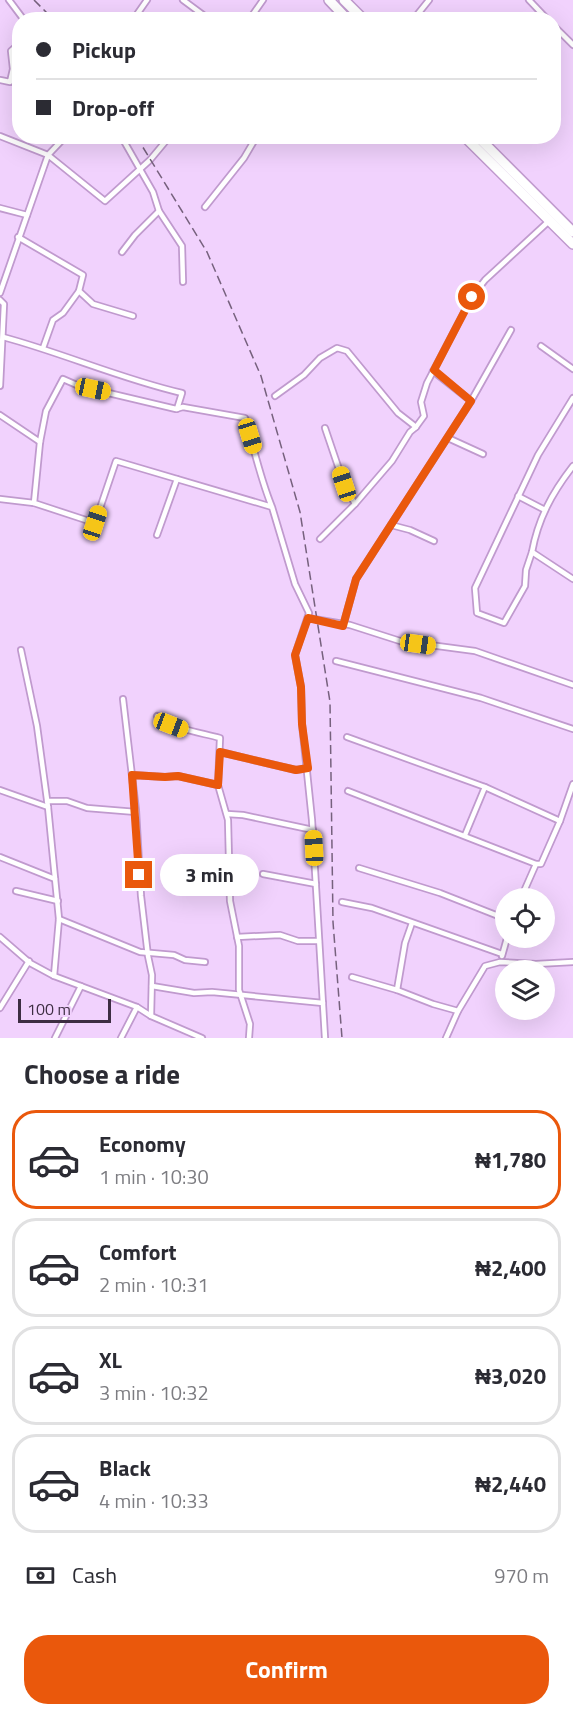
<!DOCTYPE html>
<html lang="en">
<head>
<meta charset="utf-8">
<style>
	body { margin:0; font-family:"Titillium Web",sans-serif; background:#f2f2f3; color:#2b2b33; height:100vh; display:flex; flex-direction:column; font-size:22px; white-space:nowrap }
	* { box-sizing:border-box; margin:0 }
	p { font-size:20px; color:#7c7c81 }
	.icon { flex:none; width:33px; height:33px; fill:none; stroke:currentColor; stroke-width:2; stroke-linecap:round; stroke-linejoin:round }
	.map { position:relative; height:1038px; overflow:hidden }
	.details { display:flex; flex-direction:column; background:#fff; flex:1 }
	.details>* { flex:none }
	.top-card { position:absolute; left:12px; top:12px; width:549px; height:132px; border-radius:24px; box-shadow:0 6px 24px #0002; display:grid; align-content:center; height:132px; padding:0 24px; background:#fff }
	.buttons { position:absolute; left:495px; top:888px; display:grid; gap:12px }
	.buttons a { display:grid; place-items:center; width:60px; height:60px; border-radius:50%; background:#fff; box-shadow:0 6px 24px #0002; font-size:30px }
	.scale { position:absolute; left:18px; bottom:15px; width:93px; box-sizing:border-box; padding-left:6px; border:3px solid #3d2d42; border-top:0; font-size:16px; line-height:21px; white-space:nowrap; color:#3d2d42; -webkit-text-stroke:4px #f1d2fd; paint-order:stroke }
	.end { position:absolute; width:27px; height:27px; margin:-14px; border:8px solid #ea580c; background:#fff; box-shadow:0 0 0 3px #fff }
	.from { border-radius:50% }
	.bubble { position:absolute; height:42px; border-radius:21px; background:#fff; box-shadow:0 6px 24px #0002; font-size:20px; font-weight:700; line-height:42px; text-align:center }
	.car { position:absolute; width:18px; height:36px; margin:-18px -9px; border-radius:8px; box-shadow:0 0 4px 2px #0007; background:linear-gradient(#f5c518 24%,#345 0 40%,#f5c518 0 76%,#345 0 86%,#f5c518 0) }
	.top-card b { display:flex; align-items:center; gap:21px; height:57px; font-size:22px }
	.top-card b+b { border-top:2px solid #e1e1e2 }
	.top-card i { width:15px; height:15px; background:#2b2b33 }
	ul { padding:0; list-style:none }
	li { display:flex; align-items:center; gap:18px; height:99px; margin:0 12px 9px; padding:0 12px; border:3px solid #e1e1e2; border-radius:24px }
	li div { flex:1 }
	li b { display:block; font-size:22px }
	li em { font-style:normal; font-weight:700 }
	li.selected { border-color:#ea580c }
	li>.icon { width:54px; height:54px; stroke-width:1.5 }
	h2 { padding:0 24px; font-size:27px; line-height:72px }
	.pay { display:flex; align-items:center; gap:15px; height:66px; padding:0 24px; font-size:22px }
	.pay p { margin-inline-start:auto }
	.action { display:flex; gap:12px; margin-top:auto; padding:12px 24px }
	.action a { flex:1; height:69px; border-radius:24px; background:#ea580c; color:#fff; font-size:24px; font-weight:700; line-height:69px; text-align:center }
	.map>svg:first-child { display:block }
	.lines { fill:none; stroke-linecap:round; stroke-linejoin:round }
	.street-casing { stroke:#c09ace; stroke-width:8 }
	.highway-casing { stroke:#c09ace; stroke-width:12 }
	.street { stroke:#fff; stroke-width:4.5 }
	.highway { stroke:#fff; stroke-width:9 }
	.rail { stroke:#76617d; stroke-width:1.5; stroke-dasharray:9 4.5; stroke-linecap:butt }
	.route { stroke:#ea580c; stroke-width:8 }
</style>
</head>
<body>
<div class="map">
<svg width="573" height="1038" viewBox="0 0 573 1038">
	<rect width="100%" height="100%" fill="#f1d2fd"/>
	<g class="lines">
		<g class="street-casing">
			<g id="street">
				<polyline points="9,0 24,20"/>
				<polyline points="183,0 210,20"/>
				<polyline points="529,0 548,20"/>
				<polyline points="133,20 147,0"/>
				<polyline points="249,20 263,0"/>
				<polyline points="413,20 429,0"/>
				<polyline points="554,26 573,45"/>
				<polyline points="0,80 10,82 13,69 11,51 20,43"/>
				<polyline points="0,136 48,155 105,201 150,160 170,136"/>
				<polyline points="121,136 153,192 159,211 135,235 122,252"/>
				<polyline points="205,207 244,158 257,136"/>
				<polyline points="0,208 27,215"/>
				<polyline points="159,211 182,246 183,282"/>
				<polyline points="18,237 83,275 79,291 93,304 133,316"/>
				<polyline points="0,293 48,155 66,136"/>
				<polyline points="0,300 4,304 0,386"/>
				<path d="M3,337C63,353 121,379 182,393L177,409"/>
				<polyline points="541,346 573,369"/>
				<polyline points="43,348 53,320 63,313 79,291"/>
				<polyline points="275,396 304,375 320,358 337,348 347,351 398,413 416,427"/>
				<polyline points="471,401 511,330"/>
				<polyline points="0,415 40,442"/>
				<polyline points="325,428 344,484 355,504"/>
				<polyline points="448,438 483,454"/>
				<path d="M573,466C552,493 538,519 532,552L573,579"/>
				<polyline points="518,496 545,510"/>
				<polyline points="0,499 34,503"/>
				<path d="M272,507C260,478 254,448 245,418L183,407L176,409L79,386L63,379L46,411L40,442L34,503L95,523L116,461L272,507L295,584L309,613L295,655L301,687L302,724L312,820L325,1038"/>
				<polyline points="391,525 410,530 434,541"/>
				<polyline points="157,535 177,479"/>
				<polyline points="320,539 355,504 392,461 410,432 416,427 424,416 421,402 427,383 472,297 485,280 549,221"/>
				<polyline points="532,552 526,570 525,586 504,623 477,613 475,588 538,455 573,398"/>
				<polyline points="308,618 350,625 400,641 475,651 573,685"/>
				<polyline points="343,626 356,579 471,401 433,371"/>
				<polyline points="21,650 37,726 48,807 59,919 54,976"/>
				<polyline points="336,661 481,698 573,729"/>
				<polyline points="123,699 136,810 141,896 148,956 152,975 151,1016"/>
				<path d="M157,716C177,730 198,732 220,738L218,785L228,820L230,901L239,946V990L250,1024L249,1038"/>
				<polyline points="347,737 485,787 560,821"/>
				<polyline points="220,752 296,770 308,768"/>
				<polyline points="132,775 165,777 178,776 218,785"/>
				<polyline points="0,790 48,807"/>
				<polyline points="348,791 536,864"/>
				<polyline points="47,801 67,801 87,808 136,812"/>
				<polyline points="227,814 243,815 313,830"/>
				<polyline points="465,835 485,787"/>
				<polyline points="0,857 55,879"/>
				<polyline points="359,868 440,893 506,919"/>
				<polyline points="263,874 316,884"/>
				<polyline points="16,891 58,901"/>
				<polyline points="521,898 536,864 541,864 560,821 573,784"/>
				<polyline points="342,902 372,908 502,954"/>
				<polyline points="59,919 140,952 174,955 185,960 205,962"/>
				<polyline points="0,937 30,963 54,976 137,1007 151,1016 202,1038"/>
				<polyline points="237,937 280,935 298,941 319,941"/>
				<polyline points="502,956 507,938"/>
				<polyline points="352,977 397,990 433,1004 458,1011"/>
				<polyline points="152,986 194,993 212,992 323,1003"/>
				<polyline points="397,990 405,943 412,923"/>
				<polyline points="0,1008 29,961"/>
				<polyline points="55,1038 81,986"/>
				<polyline points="121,1038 137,1007"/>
				<polyline points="446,1038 458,1011 485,966 500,962 536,964 573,962"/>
			</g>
		</g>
		<g class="highway-casing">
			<g id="highway">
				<polyline points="329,0 348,20"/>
				<polyline points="344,0 364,20"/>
				<polyline points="464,136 573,244"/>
				<polyline points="477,136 573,232"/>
			</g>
		</g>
		<use href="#street" class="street"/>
		<use href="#highway" class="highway"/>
		<g class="rail">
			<polyline points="34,0 54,20"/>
			<polyline points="136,136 207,252 261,376 300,512 330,702 333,922 342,1038"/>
		</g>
	</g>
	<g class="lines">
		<polyline class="route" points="139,875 132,775 165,777 178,776 218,785 220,752 296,770 308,768 302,724 301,687 295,655 308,618 343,626 356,579 471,401 434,370 472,297"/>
	</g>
</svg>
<div class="buttons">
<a><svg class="icon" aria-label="locate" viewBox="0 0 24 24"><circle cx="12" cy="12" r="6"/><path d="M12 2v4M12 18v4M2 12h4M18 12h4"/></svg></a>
<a><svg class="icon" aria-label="layers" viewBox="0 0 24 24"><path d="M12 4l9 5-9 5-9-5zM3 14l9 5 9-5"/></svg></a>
</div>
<div class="scale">100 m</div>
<i class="end from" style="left:472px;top:297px"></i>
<i class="end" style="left:139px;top:875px"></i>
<div class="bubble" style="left:160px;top:854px;width:99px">3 min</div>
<i class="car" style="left:93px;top:389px;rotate:102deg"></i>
<i class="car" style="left:250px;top:436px;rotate:163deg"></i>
<i class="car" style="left:344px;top:484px;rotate:342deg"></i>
<i class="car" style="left:95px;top:523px;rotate:18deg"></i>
<i class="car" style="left:418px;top:644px;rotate:98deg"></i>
<i class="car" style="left:171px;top:725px;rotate:111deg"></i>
<i class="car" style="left:314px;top:848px;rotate:357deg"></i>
<div class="top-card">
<b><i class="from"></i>Pickup</b>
<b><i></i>Drop-off</b>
</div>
</div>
<section class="details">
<h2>Choose a ride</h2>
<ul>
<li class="selected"><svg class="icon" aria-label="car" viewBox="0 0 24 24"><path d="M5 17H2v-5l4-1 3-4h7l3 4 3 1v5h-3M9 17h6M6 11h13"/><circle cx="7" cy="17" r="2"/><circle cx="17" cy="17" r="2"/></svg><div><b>Economy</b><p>1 min · 10:30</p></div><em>₦1,780</em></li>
<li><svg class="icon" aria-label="car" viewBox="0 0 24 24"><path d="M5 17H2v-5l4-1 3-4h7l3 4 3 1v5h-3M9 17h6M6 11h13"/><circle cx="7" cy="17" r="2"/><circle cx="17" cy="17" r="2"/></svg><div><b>Comfort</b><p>2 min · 10:31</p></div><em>₦2,400</em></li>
<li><svg class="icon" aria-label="car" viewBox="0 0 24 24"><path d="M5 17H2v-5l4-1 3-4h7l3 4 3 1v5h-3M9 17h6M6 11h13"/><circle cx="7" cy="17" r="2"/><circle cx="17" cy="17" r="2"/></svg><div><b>XL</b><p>3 min · 10:32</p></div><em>₦3,020</em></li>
<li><svg class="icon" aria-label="car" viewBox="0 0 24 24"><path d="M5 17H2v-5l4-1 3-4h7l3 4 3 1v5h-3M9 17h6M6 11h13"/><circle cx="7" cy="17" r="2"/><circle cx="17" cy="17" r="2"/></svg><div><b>Black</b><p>4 min · 10:33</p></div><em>₦2,440</em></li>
</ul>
<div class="pay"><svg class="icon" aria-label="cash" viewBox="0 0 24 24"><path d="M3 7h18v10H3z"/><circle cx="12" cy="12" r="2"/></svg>Cash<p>970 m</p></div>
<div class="action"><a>Confirm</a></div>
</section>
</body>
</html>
